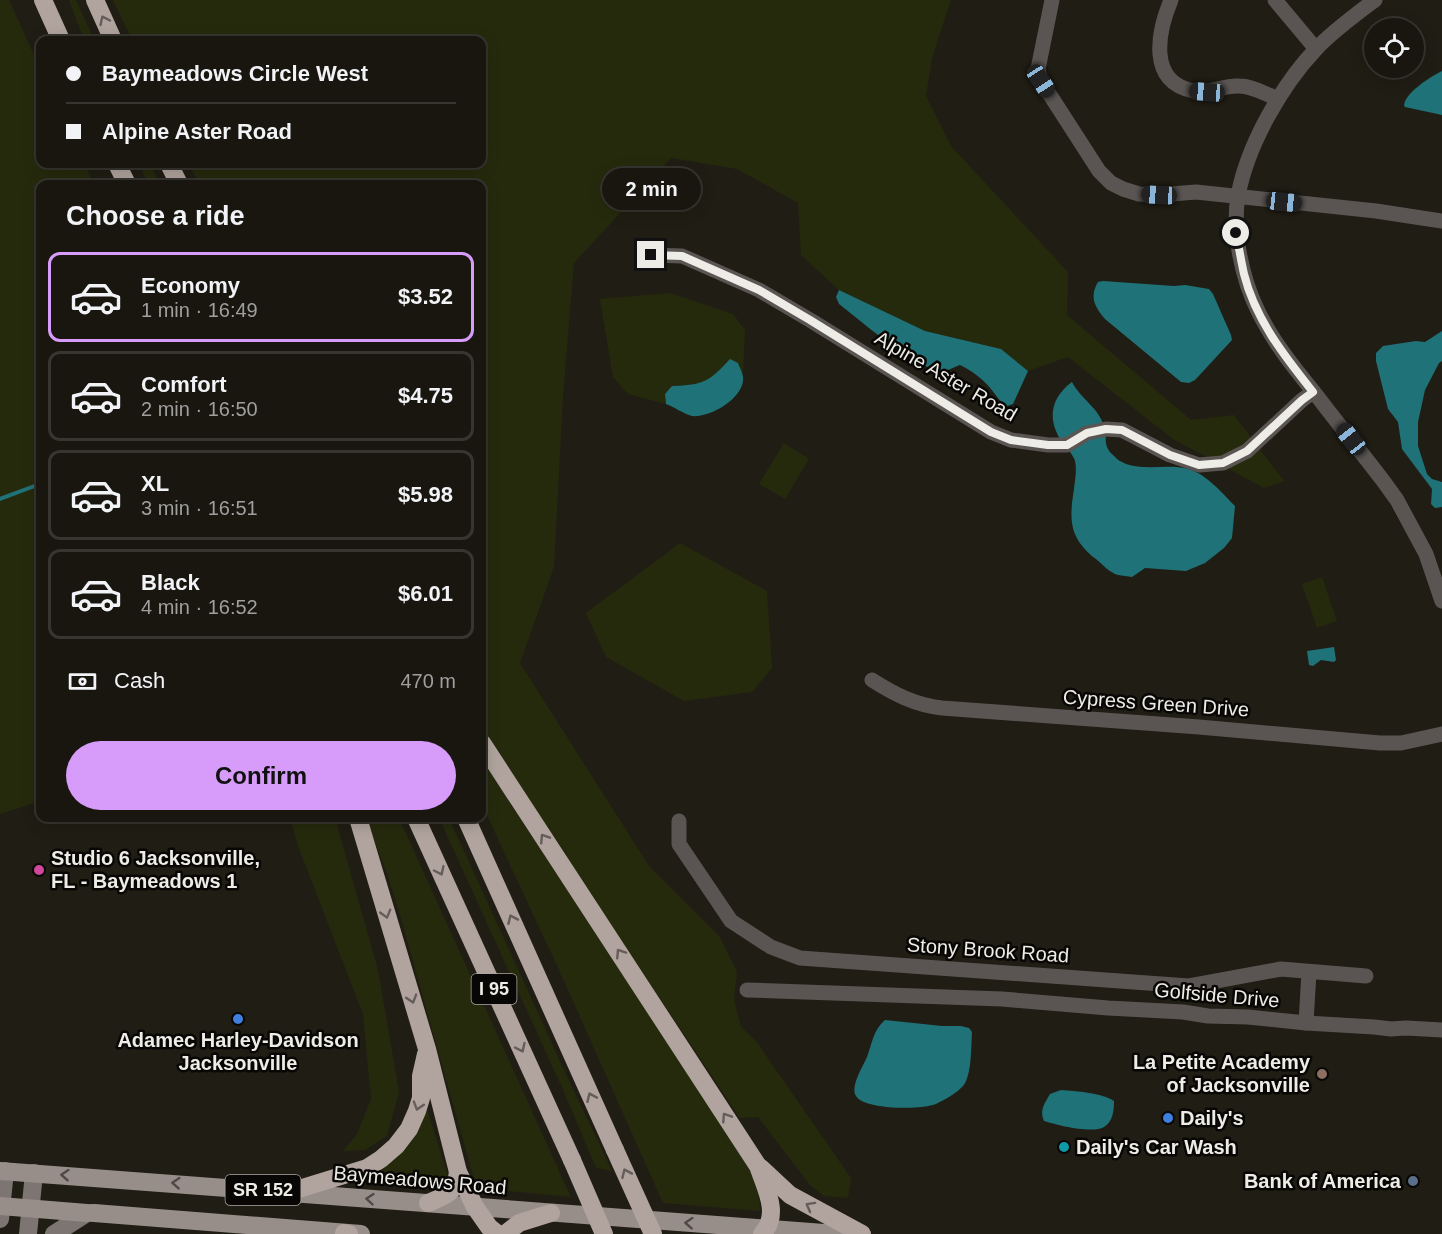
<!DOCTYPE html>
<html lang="en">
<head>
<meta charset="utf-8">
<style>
	body { margin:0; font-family:Helvetica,sans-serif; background:#25231d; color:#f1f3f6; height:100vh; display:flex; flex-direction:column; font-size:22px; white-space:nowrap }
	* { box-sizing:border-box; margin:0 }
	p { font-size:20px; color:#9f9f9e }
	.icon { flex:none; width:33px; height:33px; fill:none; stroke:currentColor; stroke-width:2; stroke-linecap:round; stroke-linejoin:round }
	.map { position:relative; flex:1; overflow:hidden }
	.details { position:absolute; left:36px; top:180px; width:450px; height:642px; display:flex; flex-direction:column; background:#18160f; border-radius:12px; box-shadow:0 3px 15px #0003,0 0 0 2px #36352f }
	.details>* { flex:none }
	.guide { position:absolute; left:36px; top:36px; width:450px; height:132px; border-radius:12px; box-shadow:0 3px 15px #0003,0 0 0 2px #36352f; display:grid; align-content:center; height:132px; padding:0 30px; background:#18160f }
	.buttons { position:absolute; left:1364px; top:18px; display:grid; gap:12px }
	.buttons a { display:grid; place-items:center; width:60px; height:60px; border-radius:50%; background:#18160f; box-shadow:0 3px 15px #0003,0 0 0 2px #36352f; font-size:30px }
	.end { position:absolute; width:27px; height:27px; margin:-14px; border:8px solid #eeece6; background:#111; box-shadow:0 0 0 3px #111 }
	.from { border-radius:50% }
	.bubble { position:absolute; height:42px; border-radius:21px; background:#18160f; box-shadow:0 3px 15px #0003,0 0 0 2px #36352f; font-size:20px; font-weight:700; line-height:42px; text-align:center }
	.car { position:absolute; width:18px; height:36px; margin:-18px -9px; border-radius:8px; box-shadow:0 0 4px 2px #0007; background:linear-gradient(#222 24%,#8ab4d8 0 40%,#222 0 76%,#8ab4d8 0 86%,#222 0) }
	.guide b { display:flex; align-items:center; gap:21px; height:57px; font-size:22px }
	.guide b+b { border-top:2px solid #36352f }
	.guide i { width:15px; height:15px; background:#f1f3f6 }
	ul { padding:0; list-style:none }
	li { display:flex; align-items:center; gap:18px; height:90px; margin:0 12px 9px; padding:0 18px; border:3px solid #36352f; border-radius:12px }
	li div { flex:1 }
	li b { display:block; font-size:22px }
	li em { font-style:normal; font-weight:700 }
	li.active { border-color:#d79bf9 }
	li>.icon { width:54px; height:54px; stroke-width:1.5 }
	h2 { padding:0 30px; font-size:27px; line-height:72px }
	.pay { display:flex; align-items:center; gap:15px; height:66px; padding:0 30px; font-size:22px }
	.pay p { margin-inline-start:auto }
	.button { display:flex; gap:12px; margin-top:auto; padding:12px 30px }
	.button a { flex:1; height:69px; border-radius:36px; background:#d79bf9; color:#111; font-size:24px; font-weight:700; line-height:69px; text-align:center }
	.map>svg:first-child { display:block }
	.green { fill:#262a0d }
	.water { fill:#1f7278 }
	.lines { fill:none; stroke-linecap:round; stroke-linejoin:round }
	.stream { stroke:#1f7278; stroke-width:4 }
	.street { stroke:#5a5553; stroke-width:15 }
	.secondary { stroke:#7d7572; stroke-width:18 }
	.primary { stroke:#988e89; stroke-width:18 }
	.highway { stroke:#b1a49e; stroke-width:18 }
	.highway-bridge { stroke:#b1a49e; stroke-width:18 }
	.oneway { stroke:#655d59 }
	.oneway2 { stroke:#504a47 }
	.route { stroke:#eeece6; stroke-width:8 }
	.hotel-dot { fill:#d1479c; stroke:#080705; stroke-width:2 }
	.shop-dot { fill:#3f7fe0; stroke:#080705; stroke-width:2 }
	.education-dot { fill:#8d6e63; stroke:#080705; stroke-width:2 }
	.culture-dot { fill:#0f9aa8; stroke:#080705; stroke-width:2 }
	.service-dot { fill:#5c6f8a; stroke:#080705; stroke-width:2 }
	.labels { text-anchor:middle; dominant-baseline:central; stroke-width:5; stroke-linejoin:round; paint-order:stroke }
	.shield { fill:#080705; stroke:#a9a7a2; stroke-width:1.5 }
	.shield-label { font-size:18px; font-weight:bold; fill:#eeece6 }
	.street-label { font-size:20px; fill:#eeece6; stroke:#080705 }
	.poi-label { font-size:20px; font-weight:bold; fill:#eeece6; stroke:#080705; text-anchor:start }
</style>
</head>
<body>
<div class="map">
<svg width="1442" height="1234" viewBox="0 0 1442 1234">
	<rect width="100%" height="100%" fill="#201d14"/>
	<g class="green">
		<polygon points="0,0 9,0 40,68 40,164 84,164 94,184 40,184 40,801 0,814"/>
		<polygon points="69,0 76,0 94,40 84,40"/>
		<polygon points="113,0 951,0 932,58 926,96 951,146 1068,272 1067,315 1191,420 1234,415 1284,481 1264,488 1173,439 1068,357 1028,371 1001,349 925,331 839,290 801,255 798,203 737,169 671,158 574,263 563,397 554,567 520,663 649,866 720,937 737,972 734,1000 741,1027 756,1041 851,1178 848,1198 824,1196 809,1184 758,1117 740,1118 572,867 565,852 482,733 482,184 199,184 189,164 482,164 482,40 132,40"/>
		<polygon points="139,164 150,164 160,184 148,184"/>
		<polygon points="670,293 733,314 745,330 743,375 738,363 730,360 716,375 698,384 672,386 665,394 666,404 628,394 613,377 600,299"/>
		<polygon points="784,443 809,459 785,499 759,484"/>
		<polygon points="680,543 767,591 772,668 752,692 684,701 606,657 586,613"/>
		<polygon points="1322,577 1337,621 1317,628 1302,584"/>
		<path d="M482,756L743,1157C753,1176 760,1189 760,1211L663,1203L559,970L482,805Z"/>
		<polygon points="290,818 335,818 378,970 399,1092 387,1136 365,1150 343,1151 357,1134 371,1099 363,1014 298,846"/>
		<polygon points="366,818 399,818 571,1197 478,1188 475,1183 400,915 387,874"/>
		<polygon points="439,818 449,818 564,1070 612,1171 596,1168 564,1092"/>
		<polygon points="427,1109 448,1176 446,1186 375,1178 372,1173 419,1125"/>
	</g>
	<g class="water">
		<path d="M1442,71V115L1405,107L1404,105C1406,92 1430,77 1442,71Z"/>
		<path d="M1103,281L1174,286L1185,285L1209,289L1213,294L1231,335L1232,340L1195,380L1189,383L1181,382L1105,319C1095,307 1089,297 1098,282Z"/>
		<path d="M839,290L925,331L1001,349L1028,371L1013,404L1007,406C999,401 996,395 991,389C982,378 972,371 960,365C954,367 948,371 942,371C917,370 860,320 839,304L836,297Z"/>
		<polygon points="1442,331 1442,361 1439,363 1425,390 1418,422 1418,446 1427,474 1432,479 1442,482 1442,507 1435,508 1431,504 1432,489 1402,449 1398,422 1388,409 1376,361 1376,353 1383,346 1416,341 1425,342"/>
		<path d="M730,359L738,363C740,369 744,374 743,381C741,399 710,418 692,416C684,414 674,407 666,404L665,394L672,386C703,385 709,382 730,359Z"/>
		<path d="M1072,382C1080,398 1098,407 1104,426C1108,438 1102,445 1113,455C1114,456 1119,461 1120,461C1139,472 1164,464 1184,468C1204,471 1221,492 1235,506L1232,538L1224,548L1205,563L1186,571L1145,568L1132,577C1128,576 1122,576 1118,575C1110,573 1102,564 1096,559C1069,538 1069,520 1074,489C1075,480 1077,470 1075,461C1073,454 1066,448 1062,442C1047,420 1050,398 1072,382Z"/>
		<polygon points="1334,647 1336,660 1334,662 1321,660 1313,666 1309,665 1307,651"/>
		<path d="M885,1020L942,1026H961L969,1028L972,1032C971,1046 972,1076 963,1086C957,1093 944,1100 936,1104C922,1110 864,1110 856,1096C850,1087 863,1066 867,1057C872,1044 873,1030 885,1020Z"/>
		<path d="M1061,1090C1076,1091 1102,1093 1114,1101C1114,1110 1113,1122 1104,1127C1092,1134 1057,1125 1044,1121C1039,1110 1045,1103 1050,1094Z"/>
	</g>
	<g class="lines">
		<polyline class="stream" points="0,499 40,484"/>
		<g class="street">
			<polyline points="1052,0 1038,69 1041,81 1099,171 1111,183 1123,189 1139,194 1159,195 1196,192 1376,211 1442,221"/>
			<path d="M1171,0C1158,31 1147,83 1194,91C1210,94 1223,85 1239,86C1252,86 1266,94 1278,99"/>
			<polyline points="1275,0 1316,49"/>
			<path d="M1375,0C1355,15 1333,31 1316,49C1281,86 1247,146 1238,196C1232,232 1242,279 1258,311C1273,342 1295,369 1317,396C1339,425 1362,453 1384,482L1397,500L1426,554L1442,601"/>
			<polyline points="651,255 682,256 759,290 810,320 991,432 1011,440 1048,445 1067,445 1087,433 1106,429 1122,430 1170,455 1199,465 1223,463 1247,451 1302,400 1313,392"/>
			<path d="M872,680C894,694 915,705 942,708L1199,727L1380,743H1401L1442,734"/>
			<polyline points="679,821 679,844 731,921 771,947 800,958 1189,986 1281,969 1366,976"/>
			<polyline points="747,990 1002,999 1108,1008 1183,1012 1208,1016 1248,1017 1306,1023 1374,1027 1391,1029 1406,1028 1442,1030"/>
			<polyline points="1306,1023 1309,972"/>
		</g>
		<g class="secondary">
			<polyline points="0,1219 5,1171"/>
			<polyline points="28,1234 34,1173"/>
			<polyline points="54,1234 87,1213 94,1213"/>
		</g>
		<g class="primary">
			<polyline points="0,1171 837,1234"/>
			<polyline points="0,1206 87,1213"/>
			<polyline points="94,1213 361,1234"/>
		</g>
		<g class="highway">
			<polyline points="43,0 61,40"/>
			<polyline points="95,0 113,40"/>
			<polyline points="117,164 127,184"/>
			<polyline points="169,164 179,184"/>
			<path d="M482,743L758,1166C765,1187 781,1215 762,1234"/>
			<polyline points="358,818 427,1049 458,1172 475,1207 489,1227 498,1234"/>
			<polyline points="416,818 572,1160"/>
			<polyline points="466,818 615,1150"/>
			<polyline points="761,1168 790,1195 862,1234"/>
			<polyline points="289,1192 367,1168 381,1159 396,1146 409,1129 417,1111 421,1098 421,1076 426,1054"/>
			<path d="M428,1203C447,1195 455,1194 458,1172"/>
			<polyline points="344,1233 349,1234"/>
			<polyline points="505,1234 519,1223 551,1213"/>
		</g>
		<g class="highway-bridge">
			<polyline points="615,1150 653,1234"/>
			<polyline points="572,1160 604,1234"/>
		</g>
	</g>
	<defs><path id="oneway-chevron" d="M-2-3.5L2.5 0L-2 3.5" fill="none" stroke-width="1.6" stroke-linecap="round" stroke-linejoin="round" transform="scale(1.5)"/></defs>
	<g class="oneway">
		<use href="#oneway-chevron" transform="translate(104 20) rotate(-115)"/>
		<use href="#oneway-chevron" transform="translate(544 838) rotate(-123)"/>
		<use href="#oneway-chevron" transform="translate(440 871) rotate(65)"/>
		<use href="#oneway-chevron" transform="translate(386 914) rotate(74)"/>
		<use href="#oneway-chevron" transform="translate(512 919) rotate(-114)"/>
		<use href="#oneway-chevron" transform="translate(620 953) rotate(-123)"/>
		<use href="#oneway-chevron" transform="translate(412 999) rotate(73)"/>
		<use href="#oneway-chevron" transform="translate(521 1048) rotate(65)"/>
		<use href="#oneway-chevron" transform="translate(591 1097) rotate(-114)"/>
		<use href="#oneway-chevron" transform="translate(418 1106) rotate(107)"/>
		<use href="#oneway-chevron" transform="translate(726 1117) rotate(-123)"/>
		<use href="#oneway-chevron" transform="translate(626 1173) rotate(-114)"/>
		<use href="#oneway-chevron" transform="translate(810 1206) rotate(-151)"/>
	</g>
	<g class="oneway2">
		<use href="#oneway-chevron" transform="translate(65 1175) rotate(-176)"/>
		<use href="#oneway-chevron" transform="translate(176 1183) rotate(-176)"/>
		<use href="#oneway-chevron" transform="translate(370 1199) rotate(-175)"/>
		<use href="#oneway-chevron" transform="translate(689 1223) rotate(-176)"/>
	</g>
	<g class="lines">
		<path class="route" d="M651,255L682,256L759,290L810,320L991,432L1011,440L1048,445H1067L1087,433L1106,429L1122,430L1170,455L1199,465L1223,463L1247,451L1302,400L1313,392C1285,357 1255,319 1244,274C1241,261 1239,247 1236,233"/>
	</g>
	<circle class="hotel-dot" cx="39" cy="870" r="6"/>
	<g class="shop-dot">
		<circle cx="238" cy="1019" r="6"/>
		<circle cx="1168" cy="1118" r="6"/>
	</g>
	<circle class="education-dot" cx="1322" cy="1074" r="6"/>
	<circle class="culture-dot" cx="1064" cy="1147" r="6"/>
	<circle class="service-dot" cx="1413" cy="1181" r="6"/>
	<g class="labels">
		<g class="shield">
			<rect x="471.5" y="974" width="45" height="30" rx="4.5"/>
			<rect x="225.5" y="1175" width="75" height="30" rx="4.5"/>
		</g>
		<g class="shield-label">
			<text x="494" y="989">I 95</text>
			<text x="263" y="1190">SR 152</text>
		</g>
		<g class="street-label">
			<text transform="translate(946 376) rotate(30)">Alpine Aster Road</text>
			<text transform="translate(1156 703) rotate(4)">Cypress Green Drive</text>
			<text transform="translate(988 950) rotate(4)">Stony Brook Road</text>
			<text transform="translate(1217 995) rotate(5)">Golfside Drive</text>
			<text transform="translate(420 1180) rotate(5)">Baymeadows Road</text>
		</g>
		<g class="poi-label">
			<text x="51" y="858">Studio 6 Jacksonville,<tspan x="51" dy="23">FL - Baymeadows 1</tspan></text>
			<text x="238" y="1040" text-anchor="middle">Adamec Harley-Davidson<tspan x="238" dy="23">Jacksonville</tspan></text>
			<text x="1310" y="1062" text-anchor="end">La Petite Academy<tspan x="1310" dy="23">of Jacksonville</tspan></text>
			<text x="1180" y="1118">Daily's</text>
			<text x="1076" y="1147">Daily's Car Wash</text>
			<text x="1401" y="1181" text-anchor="end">Bank of America</text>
		</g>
	</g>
</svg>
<div class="buttons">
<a><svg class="icon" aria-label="locate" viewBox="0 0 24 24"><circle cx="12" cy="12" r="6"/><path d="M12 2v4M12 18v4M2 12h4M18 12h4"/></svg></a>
</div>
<i class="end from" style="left:1236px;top:233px"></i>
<i class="end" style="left:651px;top:255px"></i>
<div class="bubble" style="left:602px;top:168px;width:99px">2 min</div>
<i class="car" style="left:1041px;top:81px;rotate:147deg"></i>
<i class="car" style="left:1207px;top:92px;rotate:274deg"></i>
<i class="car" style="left:1159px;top:195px;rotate:273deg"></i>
<i class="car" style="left:1284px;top:202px;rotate:96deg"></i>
<i class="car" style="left:1351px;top:439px;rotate:322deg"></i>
<div class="guide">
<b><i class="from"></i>Baymeadows Circle West</b>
<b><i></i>Alpine Aster Road</b>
</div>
<section class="details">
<h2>Choose a ride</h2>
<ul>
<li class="active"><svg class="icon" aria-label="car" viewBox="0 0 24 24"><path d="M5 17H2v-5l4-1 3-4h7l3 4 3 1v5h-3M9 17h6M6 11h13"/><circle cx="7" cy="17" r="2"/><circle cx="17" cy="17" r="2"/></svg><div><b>Economy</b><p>1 min · 16:49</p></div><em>$3.52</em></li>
<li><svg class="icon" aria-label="car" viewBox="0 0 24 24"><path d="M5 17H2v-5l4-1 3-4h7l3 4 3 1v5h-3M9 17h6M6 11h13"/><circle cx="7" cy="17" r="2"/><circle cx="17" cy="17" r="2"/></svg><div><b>Comfort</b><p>2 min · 16:50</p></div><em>$4.75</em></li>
<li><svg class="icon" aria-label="car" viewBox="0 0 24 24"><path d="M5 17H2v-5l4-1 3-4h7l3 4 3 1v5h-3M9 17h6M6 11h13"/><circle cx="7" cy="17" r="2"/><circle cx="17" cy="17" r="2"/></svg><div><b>XL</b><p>3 min · 16:51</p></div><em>$5.98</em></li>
<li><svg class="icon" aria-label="car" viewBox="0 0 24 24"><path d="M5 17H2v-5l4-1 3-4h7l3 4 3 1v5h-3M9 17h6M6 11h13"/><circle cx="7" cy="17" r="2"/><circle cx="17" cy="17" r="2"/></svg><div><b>Black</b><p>4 min · 16:52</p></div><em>$6.01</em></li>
</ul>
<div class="pay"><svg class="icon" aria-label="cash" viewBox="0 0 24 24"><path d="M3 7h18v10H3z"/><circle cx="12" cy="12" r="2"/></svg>Cash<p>470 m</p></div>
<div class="button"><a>Confirm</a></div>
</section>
</div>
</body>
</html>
